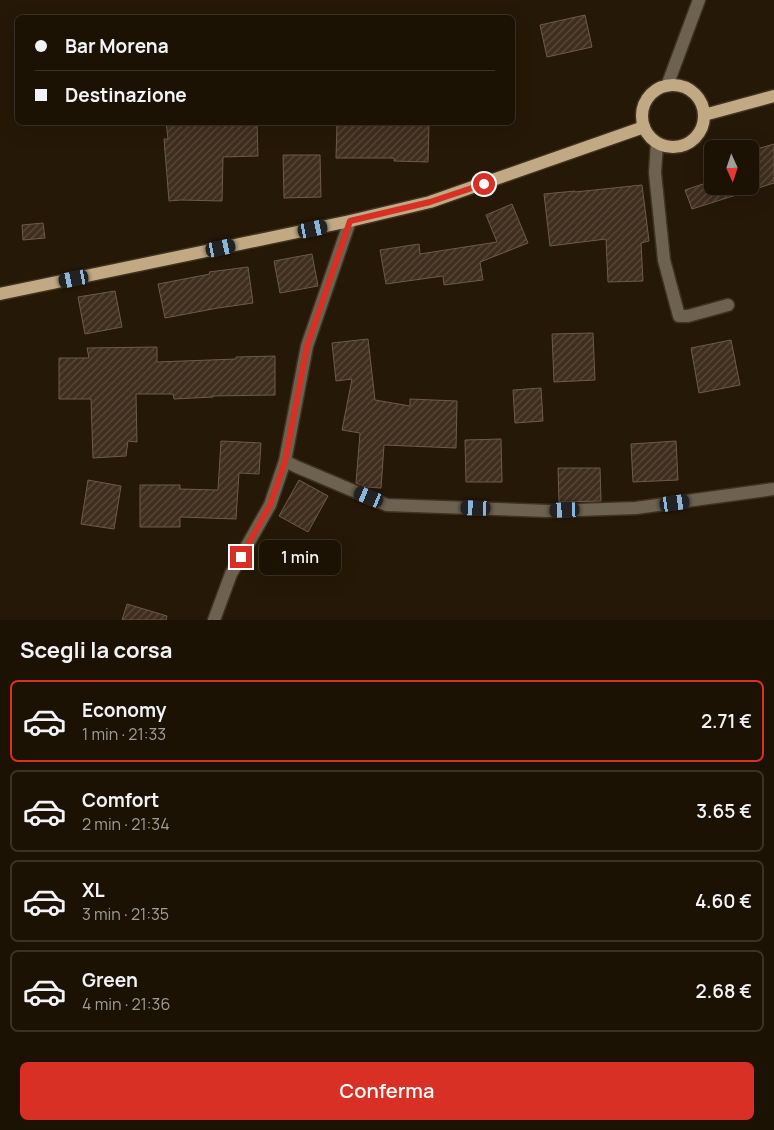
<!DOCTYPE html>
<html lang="it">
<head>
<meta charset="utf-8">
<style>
	body { margin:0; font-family:Manrope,sans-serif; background:#251b0e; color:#f1f3f6; height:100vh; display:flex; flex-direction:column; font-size:19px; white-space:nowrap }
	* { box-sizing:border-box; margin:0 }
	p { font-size:16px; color:#a09e9a }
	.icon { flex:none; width:28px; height:28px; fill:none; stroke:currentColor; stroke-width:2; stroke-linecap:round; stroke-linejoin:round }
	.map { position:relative; height:620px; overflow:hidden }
	.panel { display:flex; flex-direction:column; background:#1c1204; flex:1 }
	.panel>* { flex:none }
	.banner { position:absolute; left:15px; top:15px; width:500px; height:110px; border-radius:8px; box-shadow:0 5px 20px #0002,0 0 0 1px #3a3226; display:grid; align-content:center; height:110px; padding:0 20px; background:#1c1204 }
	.needle { width:32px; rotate:177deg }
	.fabs { position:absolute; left:704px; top:140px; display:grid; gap:10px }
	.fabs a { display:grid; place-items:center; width:55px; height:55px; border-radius:8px; background:#1c1204; box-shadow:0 5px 20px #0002,0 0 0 1px #3a3226; font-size:25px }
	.end { position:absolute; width:22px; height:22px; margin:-11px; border:6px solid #d93025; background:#fff; box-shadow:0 0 0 2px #fff }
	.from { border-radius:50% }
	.bubble { position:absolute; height:35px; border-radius:8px; background:#1c1204; box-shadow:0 5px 20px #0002,0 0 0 1px #3a3226; font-size:16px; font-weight:600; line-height:35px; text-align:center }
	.car { position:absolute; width:15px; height:30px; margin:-15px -8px; border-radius:6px; box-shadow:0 0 4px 1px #0007; background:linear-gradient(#222 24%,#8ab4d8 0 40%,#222 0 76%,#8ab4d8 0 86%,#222 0) }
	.banner b { display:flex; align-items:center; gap:18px; height:48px; font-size:19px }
	.banner b+b { border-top:1px solid #3a3226 }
	.banner i { width:12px; height:12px; background:#f1f3f6 }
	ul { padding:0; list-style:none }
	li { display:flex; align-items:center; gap:15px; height:82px; margin:0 10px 8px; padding:0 10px; border:2px solid #3a3226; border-radius:8px }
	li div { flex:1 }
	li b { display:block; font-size:19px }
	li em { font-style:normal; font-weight:600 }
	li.active { border-color:#d93025 }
	li>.icon { width:45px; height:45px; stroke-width:1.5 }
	h2 { padding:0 20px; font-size:22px; line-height:60px }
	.cta { display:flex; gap:10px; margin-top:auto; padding:10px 20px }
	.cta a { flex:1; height:58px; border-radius:8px; background:#d93025; color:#fff; font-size:20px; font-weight:600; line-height:58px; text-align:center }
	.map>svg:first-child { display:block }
	.building { fill:url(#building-hatch); stroke:#6e5a48 }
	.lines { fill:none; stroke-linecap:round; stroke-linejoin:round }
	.minor-casing { stroke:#403221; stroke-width:15 }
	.major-casing { stroke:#403221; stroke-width:15 }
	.minor { stroke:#6d624f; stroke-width:12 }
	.major { stroke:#c1aa83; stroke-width:12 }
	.route { stroke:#d93025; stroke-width:6 }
</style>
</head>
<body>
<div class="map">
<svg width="774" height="620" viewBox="0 0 774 620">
	<defs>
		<pattern id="building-hatch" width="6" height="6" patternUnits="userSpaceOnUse" patternTransform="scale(1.25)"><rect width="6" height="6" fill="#3f2e1d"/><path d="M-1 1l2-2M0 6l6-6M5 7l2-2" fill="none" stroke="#5a4b3c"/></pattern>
	</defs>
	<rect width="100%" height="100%" fill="#261806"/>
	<g class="building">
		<polygon points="585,15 592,47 547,57 540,25"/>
		<polygon points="166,122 257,122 258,156 223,157 222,201 181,200 169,201 164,139 168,139"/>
		<polygon points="337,122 429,122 428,162 394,161 394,158 336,158"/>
		<polygon points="774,144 774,183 692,209 685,190 712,181 712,186 750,186 750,151"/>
		<polygon points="283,155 320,155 321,197 284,198"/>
		<polygon points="642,185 649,241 641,243 643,281 608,282 606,239 550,246 544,194 575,191 575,192"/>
		<polygon points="512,204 528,243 480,262 483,280 444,285 443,276 386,284 380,250 419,244 420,254 497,242 486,215"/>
		<polygon points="43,223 45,238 23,240 22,225"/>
		<polygon points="312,254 318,286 280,293 274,261"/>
		<polygon points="248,267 253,303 218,308 165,318 158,284 210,274 209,272"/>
		<polygon points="115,291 122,327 85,334 78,297"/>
		<polygon points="593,333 595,380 554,382 552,334"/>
		<polygon points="368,339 375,400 410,406 410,399 457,401 456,448 384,445 381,488 366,487 356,483 360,433 342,430 352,379 336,381 332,343"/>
		<polygon points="731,340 740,385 699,393 691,348"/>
		<polygon points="157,347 157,362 236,359 236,357 275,356 275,395 213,396 213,397 174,399 173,394 136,394 137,442 128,441 126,456 93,458 91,399 59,399 59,358 89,358 87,348"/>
		<polygon points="541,388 543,421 515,423 513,390"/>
		<polygon points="501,439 502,482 466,482 465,440"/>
		<polygon points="221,441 261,443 259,474 239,473 236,519 180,517 180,527 140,527 140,485 180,485 180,489 218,490"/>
		<polygon points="676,441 678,480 633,482 631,444"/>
		<polygon points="558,468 600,468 601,501 559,502"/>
		<polygon points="88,480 121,486 114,529 81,524"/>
		<polygon points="299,480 328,496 308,532 279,516"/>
		<polygon points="127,604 167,616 166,620 122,620"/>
	</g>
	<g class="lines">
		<g class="minor-casing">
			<g id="minor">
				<polyline points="667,86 699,0"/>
				<polyline points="657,143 655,173 664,260 679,316 688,316 728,305"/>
				<polyline points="285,461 297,467 387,505 548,511 636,508 774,489"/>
				<polyline points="214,620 231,574 270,505 285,461 307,346 350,221"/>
			</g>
		</g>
		<g class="major-casing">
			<g id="major">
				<circle cx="673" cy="116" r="31"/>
				<polyline points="704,115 774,96"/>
				<polyline points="0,294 350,221 430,202 644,127"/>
			</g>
		</g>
		<use href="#minor" class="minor"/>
		<use href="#major" class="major"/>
	</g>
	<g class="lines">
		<polyline class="route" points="241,557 270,505 285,461 307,346 350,221 430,202 484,184"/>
	</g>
</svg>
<div class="fabs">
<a><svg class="needle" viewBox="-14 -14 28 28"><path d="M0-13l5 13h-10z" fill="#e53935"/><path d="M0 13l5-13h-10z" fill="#a09e9a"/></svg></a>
</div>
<i class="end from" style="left:484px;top:184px"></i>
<i class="end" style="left:241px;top:557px"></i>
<div class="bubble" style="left:259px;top:540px;width:82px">1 min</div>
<i class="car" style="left:313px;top:229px;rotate:78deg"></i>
<i class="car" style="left:221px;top:248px;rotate:78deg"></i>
<i class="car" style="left:74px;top:279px;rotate:259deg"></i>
<i class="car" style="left:369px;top:497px;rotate:292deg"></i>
<i class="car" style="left:675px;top:503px;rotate:82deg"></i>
<i class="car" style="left:476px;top:508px;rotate:272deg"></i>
<i class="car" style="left:565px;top:510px;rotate:268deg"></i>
<div class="banner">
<b><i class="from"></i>Bar Morena</b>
<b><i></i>Destinazione</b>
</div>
</div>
<section class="panel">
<h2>Scegli la corsa</h2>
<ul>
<li class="active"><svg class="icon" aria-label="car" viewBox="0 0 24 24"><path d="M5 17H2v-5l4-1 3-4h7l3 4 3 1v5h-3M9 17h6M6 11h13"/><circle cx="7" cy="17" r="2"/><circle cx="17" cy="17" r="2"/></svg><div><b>Economy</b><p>1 min · 21:33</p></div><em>2.71 €</em></li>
<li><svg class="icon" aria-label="car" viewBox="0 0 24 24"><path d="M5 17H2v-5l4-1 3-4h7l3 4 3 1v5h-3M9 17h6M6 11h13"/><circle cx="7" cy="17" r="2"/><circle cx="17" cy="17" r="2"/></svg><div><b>Comfort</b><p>2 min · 21:34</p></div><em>3.65 €</em></li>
<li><svg class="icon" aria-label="car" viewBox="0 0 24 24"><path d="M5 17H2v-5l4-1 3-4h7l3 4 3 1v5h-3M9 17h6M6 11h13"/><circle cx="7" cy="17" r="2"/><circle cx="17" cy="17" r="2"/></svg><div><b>XL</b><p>3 min · 21:35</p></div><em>4.60 €</em></li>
<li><svg class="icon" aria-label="car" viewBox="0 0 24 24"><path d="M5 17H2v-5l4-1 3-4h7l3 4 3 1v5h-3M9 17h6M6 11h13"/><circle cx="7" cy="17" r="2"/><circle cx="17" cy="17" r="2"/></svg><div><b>Green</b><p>4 min · 21:36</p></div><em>2.68 €</em></li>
</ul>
<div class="cta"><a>Conferma</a></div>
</section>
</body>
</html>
